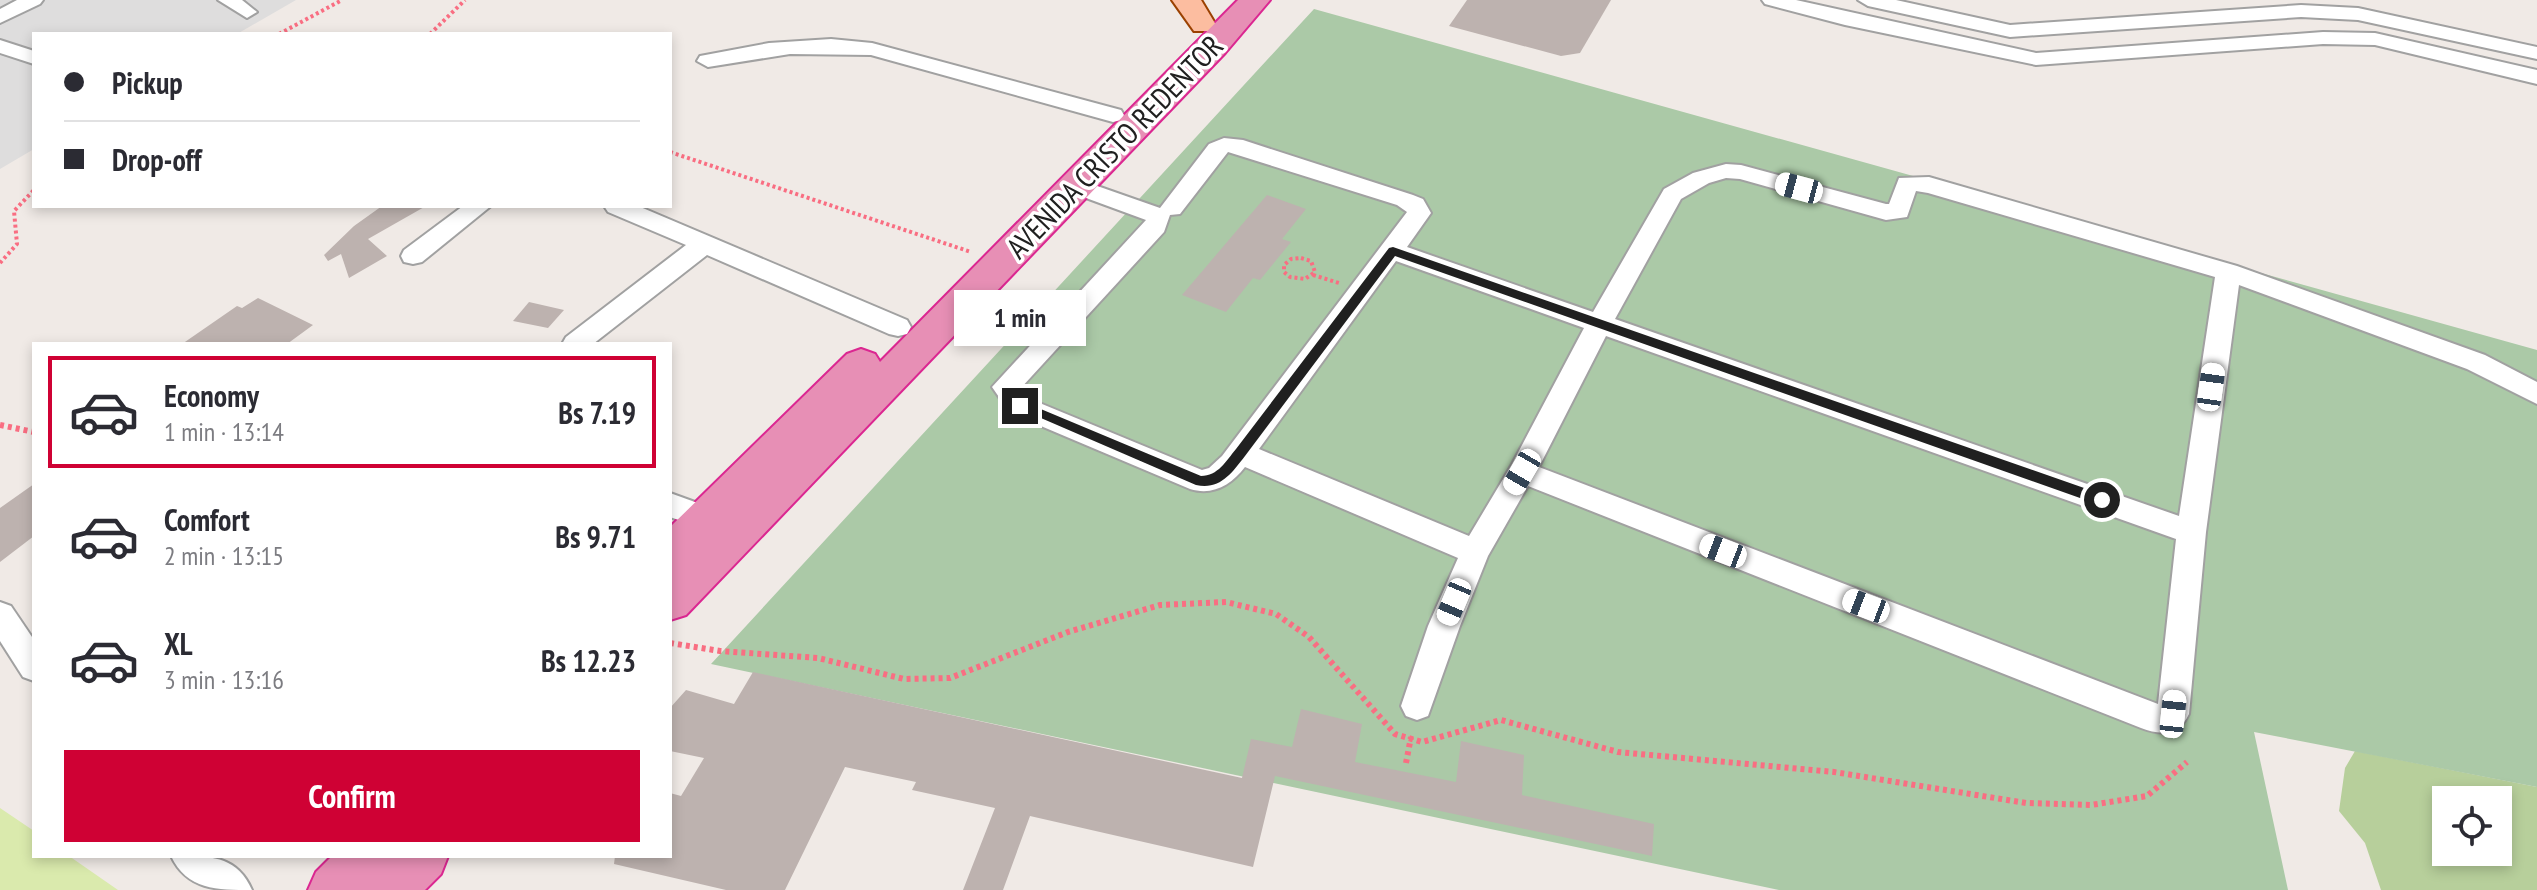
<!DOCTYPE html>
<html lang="en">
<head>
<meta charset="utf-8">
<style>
	body { margin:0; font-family:"PT Sans Narrow",sans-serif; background:#f7f7f7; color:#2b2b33; height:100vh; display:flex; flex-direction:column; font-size:30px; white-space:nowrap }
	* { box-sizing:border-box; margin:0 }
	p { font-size:26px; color:#7c7c81 }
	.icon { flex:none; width:44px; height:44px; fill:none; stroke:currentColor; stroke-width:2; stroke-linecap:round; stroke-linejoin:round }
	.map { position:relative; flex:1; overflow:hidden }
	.side { position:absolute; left:32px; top:342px; width:640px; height:516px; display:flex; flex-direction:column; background:#fff; border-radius:0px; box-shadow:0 4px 12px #0003 }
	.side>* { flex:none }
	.banner { position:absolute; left:32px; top:32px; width:640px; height:176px; border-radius:0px; box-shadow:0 4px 12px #0003; display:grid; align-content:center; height:176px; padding:0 32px; background:#fff }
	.buttons { position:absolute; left:2432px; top:786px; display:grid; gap:16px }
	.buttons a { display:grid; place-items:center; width:80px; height:80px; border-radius:0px; background:#fff; box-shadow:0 4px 12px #0003; font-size:40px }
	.end { position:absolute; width:36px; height:36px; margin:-18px; border:10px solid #202020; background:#fff; box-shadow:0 0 0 4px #fff }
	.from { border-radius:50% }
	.bubble { position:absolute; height:56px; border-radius:0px; background:#fff; box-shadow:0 4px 12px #0003; font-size:26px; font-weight:700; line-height:56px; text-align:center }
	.car { position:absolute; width:24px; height:48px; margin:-24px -12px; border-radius:10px; box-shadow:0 0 6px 2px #0007; background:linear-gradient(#fff 24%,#345 0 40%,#fff 0 76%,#345 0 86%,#fff 0) }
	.banner b { display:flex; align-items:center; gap:28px; height:76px; font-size:30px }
	.banner b+b { border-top:2px solid #e1e1e2 }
	.banner i { width:20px; height:20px; background:#2b2b33 }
	ul { padding:14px 0 0; list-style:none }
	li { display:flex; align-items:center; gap:24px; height:112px; margin:0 16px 12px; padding:0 16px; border:4px solid transparent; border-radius:0px }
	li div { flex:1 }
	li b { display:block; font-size:30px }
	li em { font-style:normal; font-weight:700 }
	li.on { border-color:#cf0134 }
	li>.icon { width:72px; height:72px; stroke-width:1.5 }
	.button { display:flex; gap:16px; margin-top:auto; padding:16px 32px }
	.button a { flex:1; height:92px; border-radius:0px; background:#cf0134; color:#fff; font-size:32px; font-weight:700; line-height:92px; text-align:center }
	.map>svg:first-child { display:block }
	.residential { fill:#dedddd }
	.grass { fill:#daeaad }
	.forest { fill:#b7cf9b; fill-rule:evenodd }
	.cemetery { fill:#abc9a7 }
	.building { fill:#bdb2af }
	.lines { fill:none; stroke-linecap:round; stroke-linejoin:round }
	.minor-casing { stroke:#a1a1a1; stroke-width:4 }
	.major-casing { stroke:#9b4101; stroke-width:4 }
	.highway-casing { stroke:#db2791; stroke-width:4 }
	.path-far1 { stroke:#f96e82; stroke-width:4; stroke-dasharray:3 3; stroke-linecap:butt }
	.path { stroke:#f96e82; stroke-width:6; stroke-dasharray:4 4; stroke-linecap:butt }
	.minor { fill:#fff; fill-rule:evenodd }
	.major { fill:#fcbda0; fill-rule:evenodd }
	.highway { fill:#e78fb5; fill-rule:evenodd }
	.route { fill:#202020 }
	.labels { text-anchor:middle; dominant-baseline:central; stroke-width:7; stroke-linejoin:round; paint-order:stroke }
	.street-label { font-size:30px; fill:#202020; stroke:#fff }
</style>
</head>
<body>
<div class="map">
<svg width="2537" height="890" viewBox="0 0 2537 890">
	<rect width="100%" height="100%" fill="#f0eae6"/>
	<polygon class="residential" points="0,0 296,0 237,34 34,34 34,149 0,169"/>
	<polygon class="grass" points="0,808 34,831 34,856 69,856 118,890 0,890"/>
	<path class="forest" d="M2355,751L2537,787V890H2381L2365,843L2339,811L2345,768ZM2446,800H2498V852H2446Z"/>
	<polygon class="cemetery" points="1314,9 2537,350 2537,787 2254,732 2288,890 1779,890 711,664"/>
	<g class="building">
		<polygon points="1467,0 1611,0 1580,53 1561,56 1449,26"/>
		<polygon points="1267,195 1306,209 1282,239 1291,242 1260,280 1253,278 1226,312 1182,295"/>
		<polygon points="382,206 426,206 368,239 387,256 349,278 341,254 328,261 324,255 354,226"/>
		<polygon points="258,298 313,325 287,344 182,344 237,306 242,308"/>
		<polygon points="529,302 564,310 548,328 513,321"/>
		<polygon points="34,484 34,536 0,562 0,508"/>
		<polygon points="753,672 1242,778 1251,739 1292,747 1301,709 1362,724 1355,762 1456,782 1461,741 1524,755 1522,795 1654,824 1652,856 1275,776 1253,867 1030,816 1003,890 963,890 995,808 912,790 916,782 845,767 785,890 726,890 614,864 615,856 670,856 670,793 681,796 704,758 670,751 670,708 686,690 734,704"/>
	</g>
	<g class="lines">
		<g class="minor-casing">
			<g id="minor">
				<polygon points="17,0 43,0 40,4 0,23 0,9"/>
				<polygon points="218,0 242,0 257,12 247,18"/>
				<polygon points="1762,0 1796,0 2036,53 2323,32 2375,33 2537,70 2537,84 2375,45 2323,44 2036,65 1845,25 1765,4"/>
				<polygon points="1858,0 1896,0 2010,25 2301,5 2358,8 2537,47 2537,59 2358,20 2301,17 2010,37 1868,6"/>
				<polygon points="831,39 872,43 1121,110 1124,115 1121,120 1113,122 871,55 790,54 708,67 697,61 700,56 769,43"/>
				<polygon points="0,40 34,51 34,64 0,53"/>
				<path d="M1224,138L1243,140L1413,195L1423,199L1431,213L1407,247L1593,312L1664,189L1693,173L1726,164L1741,165L1886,204H1889L1899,178L1929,177L2237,266L2485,355L2537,382V404L2467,369L2239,285L2206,532L2189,714C2179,735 2162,736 2141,728L1528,486L1488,556L1460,626L1428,716L1417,720L1406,716L1401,706L1428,626L1458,558L1245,467C1231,485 1213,496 1190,489L1010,413L992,387L1146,220L1067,191L1063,186L1067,181H1083L1160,208L1209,144ZM1228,152L1397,205L1407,212L1222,456L1209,468L1202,470L1030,399L1020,389L1164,232L1170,215L1180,214ZM1726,178L1740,179L1886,220L1907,217L1916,191L1928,193L2215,277L2179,516L1615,319L1681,199L1709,183ZM1396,261L1584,328L1512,464L1469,536L1259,449ZM1606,336L2176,539L2158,704L1539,467Z"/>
				<polygon points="463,206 491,206 422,262 413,264 404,262 401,256 404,250"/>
				<polygon points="604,206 638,206 907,320 911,327 907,334 898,336 889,334 707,255 593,344 562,344 566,337 686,245 608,212"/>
				<polygon points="670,493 717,510 722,518 717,526 707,530 670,517"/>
				<polygon points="0,602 11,606 34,640 34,681 23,677 0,641"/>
				<path d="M171,856C205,856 236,853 252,890C217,890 187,890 171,856Z"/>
			</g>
		</g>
		<g class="major-casing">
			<polygon id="major" points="1172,0 1201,0 1216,25 1212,31 1194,31"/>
		</g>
		<g class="highway-casing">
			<g id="highway">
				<polygon points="1238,0 1270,0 1225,53 686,615 670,620 670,527 847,354 861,349 875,354 880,362"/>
				<polygon points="332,856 448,856 441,874 425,890 308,890 316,872"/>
			</g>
		</g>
		<g class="path-far1">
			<polyline points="279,34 342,0"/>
			<polyline points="430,34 465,0"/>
			<polyline points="670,152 971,252"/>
			<polygon points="1301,258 1311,261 1315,272 1305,279 1290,277 1284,272 1284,265 1291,259"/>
			<polyline points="0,263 17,244 14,211 34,190"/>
			<polyline points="1313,275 1339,283"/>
		</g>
		<g class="path">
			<polyline points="0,425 34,432"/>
			<polyline points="670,643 720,651 818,658 904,679 950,678 1068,632 1160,605 1226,602 1276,614 1309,637 1395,734 1422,742 1501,720 1618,752 1834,772 2026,803 2091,805 2147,796 2187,762"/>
			<polyline points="1406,763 1411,737"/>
		</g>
		<use href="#minor" class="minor"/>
		<use href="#major" class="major"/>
		<use href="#highway" class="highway"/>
	</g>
	<path class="route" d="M1393,247L2107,496L2109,500L2107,504H2097L1395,256L1245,456C1231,474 1220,490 1196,485L1013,406L1015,402H1024L1201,476C1218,476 1226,461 1236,449L1389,248Z"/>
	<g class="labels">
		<g class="street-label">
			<text transform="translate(1114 146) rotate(-46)">AVENIDA CRISTO REDENTOR</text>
		</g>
	</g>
</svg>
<div class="buttons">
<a><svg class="icon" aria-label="locate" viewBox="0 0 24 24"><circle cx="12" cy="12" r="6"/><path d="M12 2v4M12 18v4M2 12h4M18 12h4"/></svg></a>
</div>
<i class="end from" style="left:2102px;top:500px"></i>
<i class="end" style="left:1020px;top:406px"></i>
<div class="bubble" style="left:954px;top:290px;width:132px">1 min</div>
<i class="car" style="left:1799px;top:188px;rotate:285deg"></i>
<i class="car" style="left:2211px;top:387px;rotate:8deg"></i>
<i class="car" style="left:1522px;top:472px;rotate:210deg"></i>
<i class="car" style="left:1723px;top:551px;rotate:291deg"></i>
<i class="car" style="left:1454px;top:602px;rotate:203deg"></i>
<i class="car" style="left:1866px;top:606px;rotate:291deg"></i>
<i class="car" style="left:2173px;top:714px;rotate:6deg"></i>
<div class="banner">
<b><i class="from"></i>Pickup</b>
<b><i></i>Drop-off</b>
</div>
<section class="side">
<ul>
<li class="on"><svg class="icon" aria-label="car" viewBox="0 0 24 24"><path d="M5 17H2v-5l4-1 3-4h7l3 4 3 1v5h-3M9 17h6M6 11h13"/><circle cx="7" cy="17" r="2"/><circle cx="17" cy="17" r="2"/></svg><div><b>Economy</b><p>1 min · 13:14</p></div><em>Bs 7.19</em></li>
<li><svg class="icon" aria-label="car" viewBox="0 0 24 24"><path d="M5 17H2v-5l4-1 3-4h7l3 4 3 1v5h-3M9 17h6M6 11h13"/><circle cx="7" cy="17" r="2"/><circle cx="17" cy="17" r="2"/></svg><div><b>Comfort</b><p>2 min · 13:15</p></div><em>Bs 9.71</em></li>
<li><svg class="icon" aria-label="car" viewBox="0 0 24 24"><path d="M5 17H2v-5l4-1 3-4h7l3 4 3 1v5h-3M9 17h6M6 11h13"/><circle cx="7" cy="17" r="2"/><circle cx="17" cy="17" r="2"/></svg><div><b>XL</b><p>3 min · 13:16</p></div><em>Bs 12.23</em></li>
</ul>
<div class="button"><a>Confirm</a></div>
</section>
</div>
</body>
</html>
